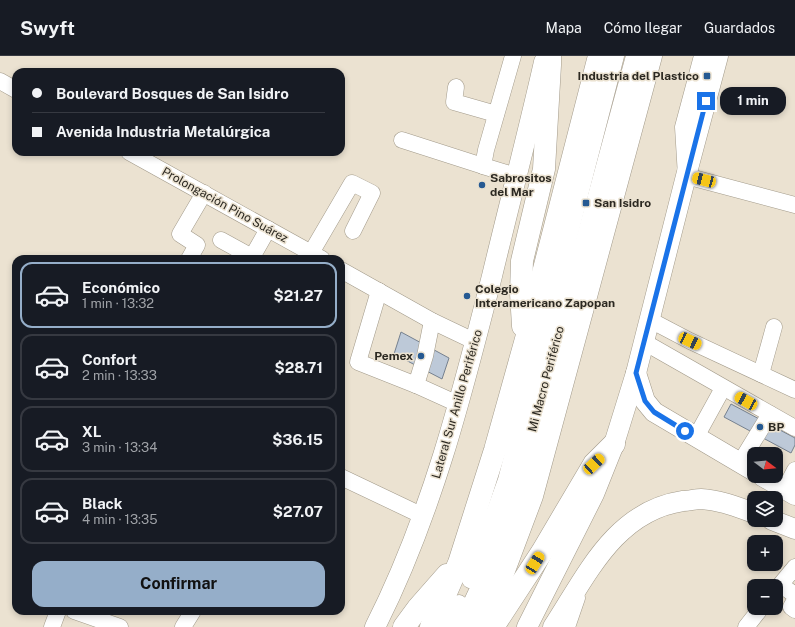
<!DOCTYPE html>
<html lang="es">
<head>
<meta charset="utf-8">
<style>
	body { margin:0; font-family:"Public Sans",sans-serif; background:#242831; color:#f1f3f6; height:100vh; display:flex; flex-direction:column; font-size:15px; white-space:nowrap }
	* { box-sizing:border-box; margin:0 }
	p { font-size:13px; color:#9ea1a6 }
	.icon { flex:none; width:22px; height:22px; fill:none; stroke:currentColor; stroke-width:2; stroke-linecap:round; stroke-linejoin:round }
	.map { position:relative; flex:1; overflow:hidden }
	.details { position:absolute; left:12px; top:199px; width:333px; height:360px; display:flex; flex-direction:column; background:#171b24; border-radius:12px; box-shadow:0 2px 6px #0003 }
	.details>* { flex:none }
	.top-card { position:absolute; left:12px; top:12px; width:333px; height:88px; border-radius:12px; box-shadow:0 2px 6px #0003; display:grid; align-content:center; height:88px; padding:0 20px; background:#171b24 }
	.needle { width:26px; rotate:106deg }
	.buttons { position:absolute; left:747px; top:391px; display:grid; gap:8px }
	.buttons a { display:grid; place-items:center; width:36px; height:36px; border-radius:8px; background:#171b24; box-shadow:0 2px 6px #0003; font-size:20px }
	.end { position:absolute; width:18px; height:18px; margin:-9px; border:5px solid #1a73e8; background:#fff; box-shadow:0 0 0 2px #fff }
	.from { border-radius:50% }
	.bubble { position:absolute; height:28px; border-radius:12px; background:#171b24; box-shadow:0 2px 6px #0003; font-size:13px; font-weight:700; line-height:28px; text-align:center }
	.car { position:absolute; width:12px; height:24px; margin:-12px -6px; border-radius:5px; box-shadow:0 0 3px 1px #0007; background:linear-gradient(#f5c518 24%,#345 0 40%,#f5c518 0 76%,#345 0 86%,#f5c518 0) }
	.top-card b { display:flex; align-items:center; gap:14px; height:38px; font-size:15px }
	.top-card b+b { border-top:1px solid #363941 }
	.top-card i { width:10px; height:10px; background:#f1f3f6 }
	ul { padding:7px 0 0; list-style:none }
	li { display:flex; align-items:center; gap:12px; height:66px; margin:0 8px 6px; padding:0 12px; border:2px solid #363941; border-radius:12px }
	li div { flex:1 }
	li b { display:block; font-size:15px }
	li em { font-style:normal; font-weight:700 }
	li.on { border-color:#95aec9 }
	li>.icon { width:36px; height:36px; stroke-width:1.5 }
	.action { display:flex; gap:8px; margin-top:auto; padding:8px 20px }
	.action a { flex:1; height:46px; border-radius:12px; background:#95aec9; color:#111; font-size:16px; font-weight:700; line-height:46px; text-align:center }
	header { display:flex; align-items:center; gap:24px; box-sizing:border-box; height:56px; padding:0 20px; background:#171b24; border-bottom:1px solid #363941 }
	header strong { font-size:19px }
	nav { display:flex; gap:22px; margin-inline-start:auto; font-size:14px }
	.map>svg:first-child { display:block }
	.building { fill:#bdc9d8; stroke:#76818f }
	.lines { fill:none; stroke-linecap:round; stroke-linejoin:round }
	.minor-casing { stroke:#a29a8a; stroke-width:17 }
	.major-casing { stroke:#a29a8a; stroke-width:21 }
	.highway-casing { stroke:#a29a8a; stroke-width:23 }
	.minor { stroke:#fff; stroke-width:16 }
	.major { stroke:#fff; stroke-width:20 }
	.highway { stroke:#fff; stroke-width:22 }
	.route { stroke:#1a73e8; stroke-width:5 }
	.poi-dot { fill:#255992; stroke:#ebe2d1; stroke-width:1.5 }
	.labels { text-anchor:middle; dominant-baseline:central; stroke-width:3; stroke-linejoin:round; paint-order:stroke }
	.poi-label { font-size:12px; font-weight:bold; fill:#2b2821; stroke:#ebe2d1; text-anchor:start }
	.street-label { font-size:12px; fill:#2b2821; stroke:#ebe2d1 }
</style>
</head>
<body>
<header>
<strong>Swyft</strong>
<nav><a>Mapa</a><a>Cómo llegar</a><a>Guardados</a></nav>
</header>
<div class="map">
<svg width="795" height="571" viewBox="0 0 795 571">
	<rect width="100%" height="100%" fill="#ebe2d1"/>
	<g class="building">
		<polygon points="401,276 449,302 442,323 394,298"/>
		<polygon points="731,348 795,382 795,389 791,397 724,361"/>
	</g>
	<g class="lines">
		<g class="minor-casing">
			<g id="minor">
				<polyline points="513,0 486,94 483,110 516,120"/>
				<polyline points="702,0 683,71 686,120 795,149"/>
				<polyline points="0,25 16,34"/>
				<polyline points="456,31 454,46 496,58"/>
				<polyline points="402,84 483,110"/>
				<polyline points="129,96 322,203"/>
				<polyline points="221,184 252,201"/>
				<polyline points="311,197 352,127 372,137 353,175"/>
				<polyline points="189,203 197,189 180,178 204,137"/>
				<polyline points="251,203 268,173"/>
				<polyline points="341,214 432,265 476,286"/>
				<polyline points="379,235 358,306 416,329"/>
				<polyline points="650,264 690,285 795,334"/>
				<polyline points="432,265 425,300 416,329 458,348"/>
				<polyline points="644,286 795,372"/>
				<polyline points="761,318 774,271"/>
				<polyline points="696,381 723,332"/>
				<polyline points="740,407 770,358"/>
				<polyline points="341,421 423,460"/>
				<polyline points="785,433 795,414"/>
				<polyline points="470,524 506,424 616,0"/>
				<polyline points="781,529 795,539"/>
				<polyline points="776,534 795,511"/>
				<polyline points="795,544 791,551 795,554"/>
				<polyline points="74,555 120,571"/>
				<polyline points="52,571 58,555"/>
				<polyline points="183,571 193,555"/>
				<polyline points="448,571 459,547"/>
				<polyline points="460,571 477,535 518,427 634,0"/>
				<polyline points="567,571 577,542"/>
				<polyline points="746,571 761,552"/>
			</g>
		</g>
		<g class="major-casing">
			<g id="major">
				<polyline points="636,317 645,345 654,356 754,415"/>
				<polyline points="762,420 795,439"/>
				<polyline points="772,464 795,473"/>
				<path d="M375,571C431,461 462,339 492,220C509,149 528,77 544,6"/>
				<polyline points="527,571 594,438 614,388 636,317 686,120 718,0"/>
				<path d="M553,571C587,519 615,455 683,445C689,445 696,443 701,443C720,444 737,451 754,457"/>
			</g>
		</g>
		<g class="highway-casing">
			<g id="highway">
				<polyline points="523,270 521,237 522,205 544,113 550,9 550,0"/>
				<polyline points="404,571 418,552 447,519"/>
				<polyline points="431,571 459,507 495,394 526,283 599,0"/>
				<polyline points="479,571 494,541 532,440 651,0"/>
				<polyline points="493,571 542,496 594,408 614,388"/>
			</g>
		</g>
		<use href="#minor" class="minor"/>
		<use href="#major" class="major"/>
		<use href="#highway" class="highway"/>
	</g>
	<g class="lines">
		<polyline class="route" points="685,375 654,356 645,345 636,317 706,45"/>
	</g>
	<g class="poi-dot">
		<rect x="703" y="16" width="8" height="8" rx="2"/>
		<circle cx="482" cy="129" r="4"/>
		<rect x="582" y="143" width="8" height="8" rx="2"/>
		<circle cx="467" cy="240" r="4"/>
		<circle cx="421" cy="300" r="4"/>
		<circle cx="760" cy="371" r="4"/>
	</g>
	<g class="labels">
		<g class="poi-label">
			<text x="699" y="20" text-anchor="end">Industria del Plastico</text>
			<text x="490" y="122">Sabrositos<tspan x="490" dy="14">del Mar</tspan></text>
			<text x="594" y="147">San Isidro</text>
			<text x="475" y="233">Colegio<tspan x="475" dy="14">Interamericano Zapopan</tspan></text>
			<text x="413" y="300" text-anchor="end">Pemex</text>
			<text x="768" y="371">BP</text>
		</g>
		<g class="street-label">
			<text transform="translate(225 149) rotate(29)">Prolongación Pino Suárez</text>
			<text transform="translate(546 323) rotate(-75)">Mi Macro Periférico</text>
			<text transform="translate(457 348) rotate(-74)">Lateral Sur Anillo Periférico</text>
		</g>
	</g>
</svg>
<div class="buttons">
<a><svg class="needle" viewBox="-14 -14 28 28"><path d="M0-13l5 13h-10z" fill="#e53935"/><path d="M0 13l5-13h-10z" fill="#9ea1a6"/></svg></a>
<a><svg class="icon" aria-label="layers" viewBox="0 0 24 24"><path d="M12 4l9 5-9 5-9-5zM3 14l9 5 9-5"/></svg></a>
<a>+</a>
<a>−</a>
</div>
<i class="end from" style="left:685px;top:375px"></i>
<i class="end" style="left:706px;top:45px"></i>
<div class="bubble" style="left:720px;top:31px;width:66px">1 min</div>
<i class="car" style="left:704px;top:124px;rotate:285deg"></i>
<i class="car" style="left:690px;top:285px;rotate:115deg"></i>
<i class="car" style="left:746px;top:345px;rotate:299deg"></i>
<i class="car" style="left:594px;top:408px;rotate:47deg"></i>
<i class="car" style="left:535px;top:507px;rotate:32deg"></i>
<div class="top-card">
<b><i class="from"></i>Boulevard Bosques de San Isidro</b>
<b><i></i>Avenida Industria Metalúrgica</b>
</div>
<section class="details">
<ul>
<li class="on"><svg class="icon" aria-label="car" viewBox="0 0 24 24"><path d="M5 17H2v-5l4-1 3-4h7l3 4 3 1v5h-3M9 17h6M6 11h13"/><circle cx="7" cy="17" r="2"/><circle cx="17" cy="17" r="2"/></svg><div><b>Económico</b><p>1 min · 13:32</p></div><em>$21.27</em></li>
<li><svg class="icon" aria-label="car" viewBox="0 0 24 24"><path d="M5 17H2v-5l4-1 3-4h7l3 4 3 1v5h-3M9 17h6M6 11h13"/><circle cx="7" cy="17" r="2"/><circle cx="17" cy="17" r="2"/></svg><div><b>Confort</b><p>2 min · 13:33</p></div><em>$28.71</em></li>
<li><svg class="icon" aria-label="car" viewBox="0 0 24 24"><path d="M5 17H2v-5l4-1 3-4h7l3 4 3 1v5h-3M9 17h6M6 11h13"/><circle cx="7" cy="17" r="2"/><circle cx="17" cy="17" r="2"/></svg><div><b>XL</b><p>3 min · 13:34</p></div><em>$36.15</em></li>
<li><svg class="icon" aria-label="car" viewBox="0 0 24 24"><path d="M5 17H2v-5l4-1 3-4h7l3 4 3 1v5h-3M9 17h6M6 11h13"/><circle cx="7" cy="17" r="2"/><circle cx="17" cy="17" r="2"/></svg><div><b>Black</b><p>4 min · 13:35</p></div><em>$27.07</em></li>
</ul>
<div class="action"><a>Confirmar</a></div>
</section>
</div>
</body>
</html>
